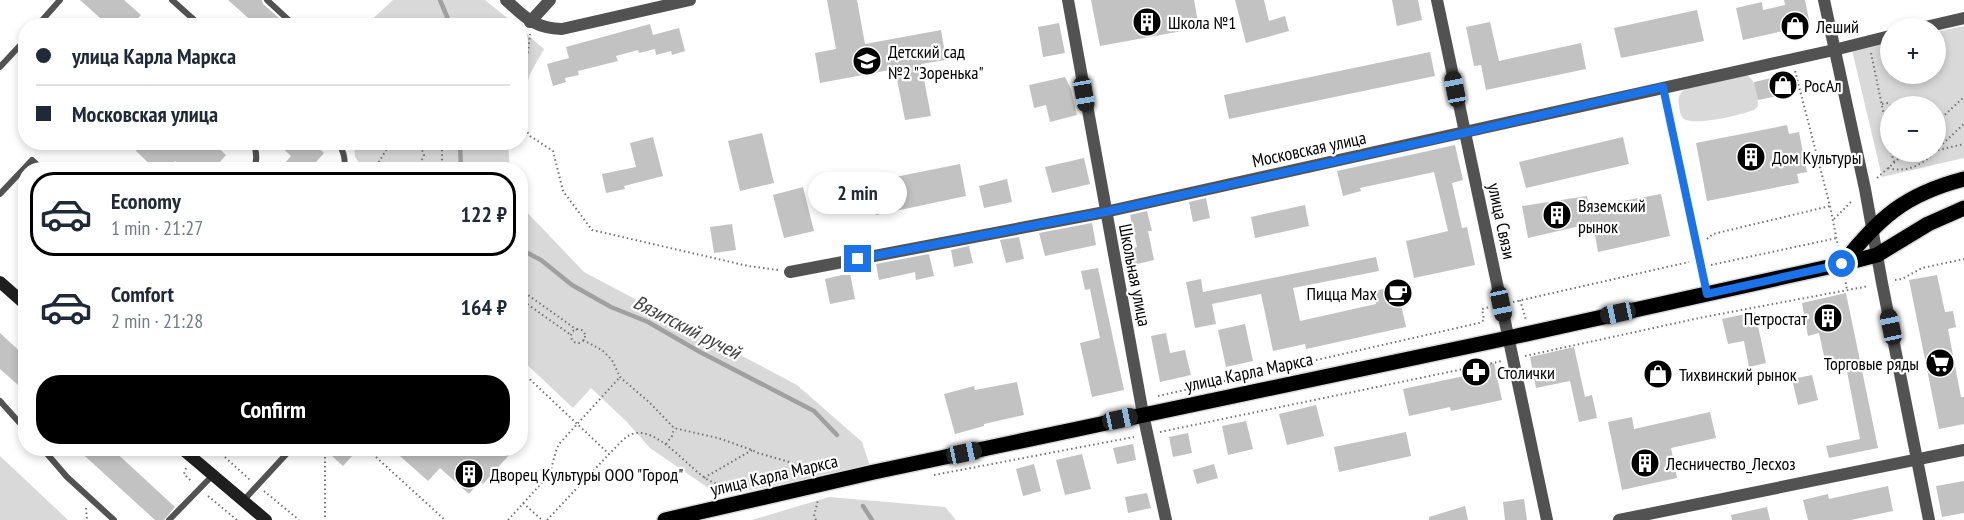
<!DOCTYPE html>
<html lang="en">
<head>
<meta charset="utf-8">
<style>
	body { margin:0; font-family:"PT Sans Narrow",sans-serif; background:#f6f6f7; color:#1f2937; height:100vh; display:flex; flex-direction:column; font-size:22px; white-space:nowrap }
	* { box-sizing:border-box; margin:0 }
	p { font-size:20px; color:#747a83 }
	.icon { flex:none; width:33px; height:33px; fill:none; stroke:currentColor; stroke-width:2; stroke-linecap:round; stroke-linejoin:round }
	.map { position:relative; flex:1; overflow:hidden }
	.drawer { position:absolute; left:18px; top:162px; width:510px; height:294px; display:flex; flex-direction:column; background:#fff; border-radius:24px; box-shadow:0 3px 9px #0003 }
	.drawer>* { flex:none }
	.guide { position:absolute; left:18px; top:18px; width:510px; height:132px; border-radius:24px; box-shadow:0 3px 9px #0003; display:grid; align-content:center; height:132px; padding:0 18px; background:#fff }
	.fabs { position:absolute; left:1880px; top:18px; display:grid; gap:12px }
	.fabs a { display:grid; place-items:center; width:66px; height:66px; border-radius:50%; background:#fff; box-shadow:0 3px 9px #0003; font-size:30px }
	.end { position:absolute; width:27px; height:27px; margin:-14px; border:8px solid #1a73e8; background:#fff; box-shadow:0 0 0 3px #fff }
	.from { border-radius:50% }
	.bubble { position:absolute; height:42px; border-radius:21px; background:#fff; box-shadow:0 3px 9px #0003; font-size:20px; font-weight:600; line-height:42px; text-align:center }
	.car { position:absolute; width:18px; height:36px; margin:-18px -9px; border-radius:8px; box-shadow:0 0 4px 2px #0007; background:linear-gradient(#222 24%,#8ab4d8 0 40%,#222 0 76%,#8ab4d8 0 86%,#222 0) }
	.guide b { display:flex; align-items:center; gap:21px; height:57px; font-size:22px }
	.guide b+b { border-top:2px solid #e0e1e3 }
	.guide i { width:15px; height:15px; background:#1f2937 }
	ul { padding:10px 0 0; list-style:none }
	li { display:flex; align-items:center; gap:18px; height:84px; margin:0 12px 9px; padding:0 6px; border:3px solid transparent; border-radius:24px }
	li div { flex:1 }
	li b { display:block; font-size:22px }
	li em { font-style:normal; font-weight:600 }
	li.on { border-color:#000 }
	li>.icon { width:54px; height:54px; stroke-width:1.5 }
	.button { display:flex; gap:12px; margin-top:auto; padding:12px 18px }
	.button a { flex:1; height:69px; border-radius:24px; background:#000; color:#fff; font-size:24px; font-weight:600; line-height:69px; text-align:center }
	.map>svg:first-child { display:block }
	.green { fill:#d9d9d9; fill-rule:evenodd }
	.lines { fill:none; stroke-linecap:round; stroke-linejoin:round }
	.stream { stroke:#a0a0a0; stroke-width:4.5 }
	.building { fill:#c2c2c2 }
	.primary-casing { stroke:#dbdbdb; stroke-width:18 }
	.path { stroke:#747474; stroke-width:2; stroke-dasharray:1.5 3; stroke-linecap:butt }
	.lane { stroke:#525252; stroke-width:6 }
	.street { stroke:#525252; stroke-width:12 }
	.secondary { stroke:#1f1f1f; stroke-width:12 }
	.primary { stroke:#000; stroke-width:15 }
	.route { stroke:#1a73e8; stroke-width:8 }
	.labels { text-anchor:middle; dominant-baseline:central; stroke-width:4.5; stroke-linejoin:round; paint-order:stroke }
	.poi-label { font-size:18px; fill:#000; stroke:#fff; text-anchor:start }
	.street-label { font-size:18px; fill:#000; stroke:#fff }
	.water-label { font-size:20px; font-style:italic; fill:#414141; stroke:#fff }
</style>
</head>
<body>
<div class="map">
<svg width="1964" height="520" viewBox="0 0 1964 520">
	<rect width="100%" height="100%" fill="#fff"/>
	<g class="green">
		<polygon points="393,0 485,0 516,25 366,25"/>
		<path d="M1964,26V158L1882,177L1852,50L1890,42V74H1935V32ZM1890,106H1935V152H1890Z"/>
		<polygon points="521,29 544,49 530,74 521,103"/>
		<path d="M1746,75C1757,80 1758,96 1758,106L1754,110C1741,115 1695,126 1684,119C1680,116 1680,111 1679,106C1677,97 1680,92 1688,87Z"/>
		<polygon points="354,143 508,143 510,169 364,169 355,157"/>
		<polygon points="520,205 584,272 797,385 862,442 870,466 720,496 650,448 626,421 591,388 573,408 521,359"/>
		<polygon points="0,456 68,520 0,520"/>
		<polygon points="829,497 945,507 956,520 752,520"/>
	</g>
	<g class="lines">
		<g class="stream">
			<polyline points="440,0 451,26"/>
			<polyline points="460,142 461,170"/>
			<polyline points="520,249 541,260 572,285 611,307 648,322 700,352 814,411 837,435"/>
			<polyline points="863,506 872,520"/>
		</g>
	</g>
	<g class="building">
		<polygon points="80,0 124,0 141,15 131,26 109,26"/>
		<polygon points="228,0 262,0 263,4 279,18 272,26 257,26"/>
		<polygon points="827,0 857,0 865,44 941,30 946,60 921,64 931,116 905,120 895,69 820,83 815,53 836,49"/>
		<polygon points="1091,0 1194,0 1199,28 1100,46"/>
		<polygon points="1235,0 1264,0 1269,21 1285,16 1289,31 1246,43"/>
		<polygon points="1392,0 1418,0 1422,20 1397,26"/>
		<polygon points="1784,0 1805,0 1810,25 1743,40 1736,8 1762,2 1763,10 1785,5"/>
		<polygon points="1697,10 1704,41 1621,58 1614,28"/>
		<polygon points="1490,22 1499,61 1581,43 1586,69 1486,90 1481,65 1474,66 1466,27"/>
		<polygon points="1059,23 1065,53 1043,57 1038,27"/>
		<polygon points="650,24 653,35 679,28 685,51 672,55 671,51 656,55 655,49 639,53 638,50 616,56 618,61 578,71 579,75 565,78 566,82 553,86 547,64 569,58 566,47"/>
		<polygon points="1430,52 1435,76 1229,119 1224,95"/>
		<polygon points="1788,74 1792,93 1758,100 1754,82"/>
		<polygon points="1065,77 1071,89 1077,115 1050,122 1046,105 1034,108 1029,85"/>
		<polygon points="1787,125 1789,134 1799,132 1807,172 1797,174 1799,183 1707,201 1696,143"/>
		<polygon points="762,133 774,183 740,191 728,141"/>
		<polygon points="653,137 663,176 624,186 625,189 606,193 602,174 636,167 630,143"/>
		<polygon points="1623,137 1629,164 1526,188 1519,162"/>
		<polygon points="143,142 212,142 226,155 213,170 185,170 175,161 167,170 156,170 136,151"/>
		<polygon points="276,142 312,142 324,153 309,170 279,170 291,156"/>
		<polygon points="1455,145 1463,180 1452,183 1462,228 1467,227 1475,265 1414,278 1406,241 1448,231 1434,172 1360,188 1361,191 1343,196 1337,171"/>
		<polygon points="1084,158 1090,184 1052,193 1045,167"/>
		<polygon points="960,164 966,196 876,215 870,182"/>
		<polygon points="1007,179 1012,202 984,208 979,186"/>
		<polygon points="803,187 814,231 784,238 773,195"/>
		<polygon points="1661,194 1670,236 1598,252 1593,223 1528,238 1522,206 1587,196 1589,207"/>
		<polygon points="1206,198 1210,218 1193,222 1189,202"/>
		<polygon points="1305,205 1309,226 1255,238 1251,217"/>
		<polygon points="1147,211 1152,231 1148,231 1154,260 1133,265 1129,249 1137,247 1130,215"/>
		<polygon points="1092,223 1096,245 1045,256 1039,233"/>
		<polygon points="732,224 736,250 714,253 710,227"/>
		<polygon points="1019,237 1024,259 1006,263 1000,240"/>
		<polygon points="969,246 973,263 954,267 951,250"/>
		<polygon points="929,254 934,276 916,280 915,272 879,280 876,264"/>
		<polygon points="1376,257 1379,271 1293,288 1300,321 1376,304 1374,291 1397,286 1406,327 1306,349 1305,344 1273,351 1261,294 1212,304 1216,324 1195,328 1186,282 1201,279 1203,292"/>
		<polygon points="1098,268 1124,390 1092,397 1080,343 1100,338 1090,289 1085,290 1081,271"/>
		<polygon points="850,273 855,299 830,304 825,279"/>
		<polygon points="1937,275 1945,312 1953,311 1956,327 1948,329 1961,397 1964,397 1964,424 1939,429 1909,280"/>
		<polygon points="1846,293 1878,448 1829,458 1826,446 1860,439 1845,361 1826,365 1819,333 1808,336 1802,303"/>
		<polygon points="1755,312 1766,363 1749,367 1744,341 1728,344 1722,319"/>
		<polygon points="1245,324 1253,361 1226,367 1218,330"/>
		<polygon points="0,333 26,357 26,392 0,369"/>
		<polygon points="1166,333 1170,353 1185,350 1191,375 1160,382 1151,336"/>
		<polygon points="1574,347 1585,397 1592,395 1597,418 1579,422 1570,381 1536,388 1530,357"/>
		<polygon points="1494,363 1502,400 1451,411 1450,407 1409,416 1403,389 1464,376 1462,370"/>
		<polygon points="1812,375 1818,400 1798,405 1792,379"/>
		<polygon points="1017,382 1024,415 984,424 984,426 955,434 944,394 974,386 975,390"/>
		<polygon points="1316,405 1324,436 1287,445 1279,414"/>
		<polygon points="1710,412 1716,438 1671,448 1677,478 1622,490 1608,422 1632,417 1634,429"/>
		<polygon points="1246,421 1253,449 1228,455 1222,426"/>
		<polygon points="1406,432 1411,456 1339,472 1334,447"/>
		<polygon points="1188,433 1192,453 1173,457 1169,437"/>
		<polygon points="1133,444 1136,460 1117,464 1113,448"/>
		<polygon points="76,448 111,448 175,507 164,520 155,520"/>
		<polygon points="323,448 345,448 353,455 343,466"/>
		<polygon points="391,448 504,448 510,454 483,484 480,481 469,494 440,468 428,481"/>
		<polygon points="1082,454 1091,489 1065,495 1056,460"/>
		<polygon points="1034,464 1041,491 1023,496 1016,469"/>
		<polygon points="1214,464 1218,478 1197,484 1193,470"/>
		<polygon points="1964,481 1964,513 1942,517 1936,486"/>
		<polygon points="1888,486 1893,511 1851,520 1808,520 1803,500 1828,494 1829,499"/>
		<polygon points="1147,493 1151,508 1128,513 1125,497"/>
		<polygon points="1524,499 1527,520 1505,520 1503,502"/>
		<polygon points="1465,506 1468,520 1429,520 1429,517"/>
		<polygon points="1767,507 1770,520 1732,520 1731,515"/>
	</g>
	<g class="lines">
		<g class="primary-casing">
			<g id="primary">
				<path d="M1842,264C1881,217 1903,195 1964,179"/>
				<polyline points="665,520 874,472 1508,338 1842,264 1877,255 1928,224 1964,208"/>
			</g>
		</g>
		<g class="path">
			<polyline points="1871,53 1890,144"/>
			<polyline points="520,64 528,52 530,34"/>
			<polyline points="1795,71 1830,206 1838,246"/>
			<polyline points="1882,104 1888,103 1891,106"/>
			<polyline points="520,121 530,136 553,151 563,191 592,230 748,266 778,270"/>
			<polyline points="1935,124 1964,97"/>
			<polyline points="1936,150 1964,124"/>
			<polyline points="1938,150 1964,144"/>
			<polyline points="1891,152 1894,162"/>
			<polyline points="1903,155 1927,152"/>
			<path d="M1888,168C1907,173 1922,165 1935,152"/>
			<polyline points="374,170 391,142"/>
			<polyline points="413,170 421,162 424,155 419,142"/>
			<polyline points="434,170 442,163 442,142"/>
			<polyline points="1877,178 1906,152"/>
			<polyline points="1834,219 1853,200"/>
			<polyline points="1707,239 1713,234 1830,206"/>
			<polyline points="1711,265 1837,238"/>
			<polyline points="1845,278 1847,290"/>
			<polyline points="520,279 526,273"/>
			<polyline points="1895,280 1902,279 1922,268 1964,259"/>
			<polyline points="521,290 577,330"/>
			<polyline points="520,299 571,335"/>
			<polyline points="1520,300 1526,320"/>
			<polyline points="1513,302 1689,262"/>
			<circle cx="578" cy="336" r="7"/>
			<polyline points="583,340 602,350 612,360 620,377 650,403 674,428 718,438 752,450 758,453 810,468 812,472"/>
			<polyline points="1525,356 1704,317 1869,286"/>
			<path d="M520,370L609,454C616,448 622,439 630,435C656,422 690,472 712,482C727,488 747,483 763,482"/>
			<polyline points="1158,396 1479,323 1484,320 1482,309 1490,307"/>
			<polyline points="1160,432 1502,361"/>
			<polyline points="666,444 672,436 674,428"/>
			<polyline points="215,448 250,480"/>
			<polyline points="325,448 325,520"/>
			<polyline points="366,448 445,520"/>
			<polyline points="186,468 184,474 192,482"/>
			<polyline points="934,475 1134,437"/>
			<polyline points="704,478 752,450"/>
			<polyline points="264,491 299,520"/>
			<polyline points="208,496 237,520"/>
			<polyline points="523,503 542,520"/>
			<polyline points="86,508 87,520"/>
			<path d="M508,520L549,475C553,465 554,454 559,444L620,377"/>
			<polyline points="547,520 609,454"/>
			<polyline points="816,520 814,516 818,500"/>
		</g>
		<g class="lane">
			<polyline points="172,0 201,26"/>
			<polyline points="267,0 295,26"/>
			<polyline points="37,26 60,0"/>
			<polyline points="0,67 26,39"/>
			<polyline points="1663,87 1707,293"/>
			<path d="M253,142C257,152 258,161 253,170"/>
			<path d="M338,142C343,151 347,160 343,170"/>
			<polyline points="0,194 32,160 43,170"/>
			<polyline points="0,401 26,430"/>
			<polyline points="42,448 67,477 114,520"/>
			<polyline points="243,501 292,448"/>
			<polyline points="169,520 212,476"/>
		</g>
		<g class="street">
			<path d="M506,0C526,18 534,28 562,29L690,0"/>
			<polyline points="1068,0 1143,414 1166,520"/>
			<polyline points="1437,0 1547,520"/>
			<polyline points="1824,0 1865,189 1882,283 1929,520"/>
			<polyline points="530,22 550,0"/>
			<polyline points="1921,28 1964,18"/>
			<polyline points="790,272 1105,212 1834,50 1890,36"/>
			<polyline points="1619,520 1964,450"/>
		</g>
		<g class="secondary">
			<polyline points="0,282 26,305"/>
			<polyline points="181,448 266,520"/>
		</g>
		<use href="#primary" class="primary"/>
	</g>
	<g class="lines">
		<polyline class="route" points="858,259 1105,212 1464,133 1663,87 1707,294 1842,264"/>
	</g>
	<defs>
		<g id="building-disc" transform="scale(1.5)"><circle r="9.5" fill="#000" stroke="#fff"/><path d="M-4-6H4V6H1V3H-1V6H-4ZM-2.5-4.3h1.7v1.8h-1.7ZM.8-4.3h1.7v1.8H.8ZM-2.5-1h1.7V.8h-1.7ZM.8-1h1.7V.8H.8Z" fill="#fff"/></g>
		<g id="shop-disc" transform="scale(1.5)"><circle r="9.5" fill="#000" stroke="#fff"/><path d="M-5-2.5h2.3a2.7 3.5 0 0 1 5.4 0H5L5.5 6h-11ZM-1.5-2.5h3a1.5 2.3 0 0 0-3 0Z" fill="#fff"/></g>
		<g id="school-disc" transform="scale(1.5)"><circle r="9.5" fill="#000" stroke="#fff"/><path d="M0-5L7-2L0 1L-7-2ZM-4 1L0 2.5L4 1V4Q0 6-4 4Z" fill="#fff"/></g>
		<g id="cafe-disc" transform="scale(1.5)"><circle r="9.5" fill="#000" stroke="#fff"/><path d="M-5.5-4.5H6V0H3Q3 3.5 0 3.5H-2.5Q-5.5 3.5-5.5 0ZM3-3.2v2h1.7v-2ZM-6 4.5H4V6H-6Z" fill="#fff"/></g>
		<g id="supermarket-disc" transform="scale(1.5)"><circle r="9.5" fill="#000" stroke="#fff"/><path d="M-6-5.5h2.5l.6 2H6L4.5 2H-2.5L-4.4-4H-6ZM-1.5 3.2a1.3 1.3 0 1 0 .1 0ZM3 3.2a1.3 1.3 0 1 0 .1 0Z" fill="#fff"/></g>
		<g id="pharmacy-disc" transform="scale(1.5)"><circle r="9.5" fill="#000" stroke="#fff"/><path d="M-2-6h4v4h4v4h-4v4h-4v-4h-4v-4h4Z" fill="#fff"/></g>
	</defs>
	<g fill-rule="evenodd">
		<use href="#building-disc" x="1147" y="22"/>
		<use href="#shop-disc" x="1795" y="26"/>
		<use href="#school-disc" x="867" y="61"/>
		<use href="#shop-disc" x="1783" y="85"/>
		<use href="#building-disc" x="1751" y="157"/>
		<use href="#building-disc" x="1557" y="215"/>
		<use href="#cafe-disc" x="1398" y="293"/>
		<use href="#building-disc" x="1828" y="318"/>
		<use href="#supermarket-disc" x="1940" y="363"/>
		<use href="#pharmacy-disc" x="1476" y="372"/>
		<use href="#shop-disc" x="1658" y="374"/>
		<use href="#building-disc" x="1645" y="463"/>
		<use href="#building-disc" x="469" y="474"/>
	</g>
	<g class="labels">
		<g class="poi-label">
			<text x="1168" y="22">Школа №1</text>
			<text x="1816" y="26">Леший</text>
			<text x="888" y="51">Детский сад<tspan x="888" dy="21">№2 "Зоренька"</tspan></text>
			<text x="1804" y="85">РосАл</text>
			<text x="1772" y="157">Дом Культуры</text>
			<text x="1578" y="205">Вяземский<tspan x="1578" dy="21">рынок</tspan></text>
			<text x="1377" y="293" text-anchor="end">Пицца Max</text>
			<text x="1807" y="318" text-anchor="end">Петростат</text>
			<text x="1919" y="363" text-anchor="end">Торговые ряды</text>
			<text x="1497" y="372">Столички</text>
			<text x="1679" y="374">Тихвинский рынок</text>
			<text x="1666" y="463">Лесничество_Лесхоз</text>
			<text x="490" y="474">Дворец Культуры ООО "Город"</text>
		</g>
		<g class="street-label">
			<text transform="translate(1309 149) rotate(-12)">Московская улица</text>
			<text transform="translate(1502 221) rotate(78)">улица Связи</text>
			<text transform="translate(1135 275) rotate(79)">Школьная улица</text>
			<text transform="translate(1249 372) rotate(-12)">улица Карла Маркса</text>
			<text transform="translate(774 475) rotate(-13)">улица Карла Маркса</text>
		</g>
		<g class="water-label">
			<text transform="translate(687 327) rotate(27)">Вязитский ручей</text>
		</g>
	</g>
</svg>
<div class="fabs">
<a>+</a>
<a>−</a>
</div>
<i class="end from" style="left:1842px;top:264px"></i>
<i class="end" style="left:858px;top:259px"></i>
<div class="bubble" style="left:808px;top:172px;width:99px">2 min</div>
<i class="car" style="left:1455px;top:89px;rotate:349deg"></i>
<i class="car" style="left:1084px;top:94px;rotate:170deg"></i>
<i class="car" style="left:1501px;top:304px;rotate:168deg"></i>
<i class="car" style="left:1618px;top:313px;rotate:258deg"></i>
<i class="car" style="left:1891px;top:327px;rotate:348deg"></i>
<i class="car" style="left:1120px;top:419px;rotate:78deg"></i>
<i class="car" style="left:964px;top:453px;rotate:78deg"></i>
<div class="guide">
<b><i class="from"></i>улица Карла Маркса</b>
<b><i></i>Московская улица</b>
</div>
<section class="drawer">
<ul>
<li class="on"><svg class="icon" aria-label="car" viewBox="0 0 24 24"><path d="M5 17H2v-5l4-1 3-4h7l3 4 3 1v5h-3M9 17h6M6 11h13"/><circle cx="7" cy="17" r="2"/><circle cx="17" cy="17" r="2"/></svg><div><b>Economy</b><p>1 min · 21:27</p></div><em>122 ₽</em></li>
<li><svg class="icon" aria-label="car" viewBox="0 0 24 24"><path d="M5 17H2v-5l4-1 3-4h7l3 4 3 1v5h-3M9 17h6M6 11h13"/><circle cx="7" cy="17" r="2"/><circle cx="17" cy="17" r="2"/></svg><div><b>Comfort</b><p>2 min · 21:28</p></div><em>164 ₽</em></li>
</ul>
<div class="button"><a>Confirm</a></div>
</section>
</div>
</body>
</html>
